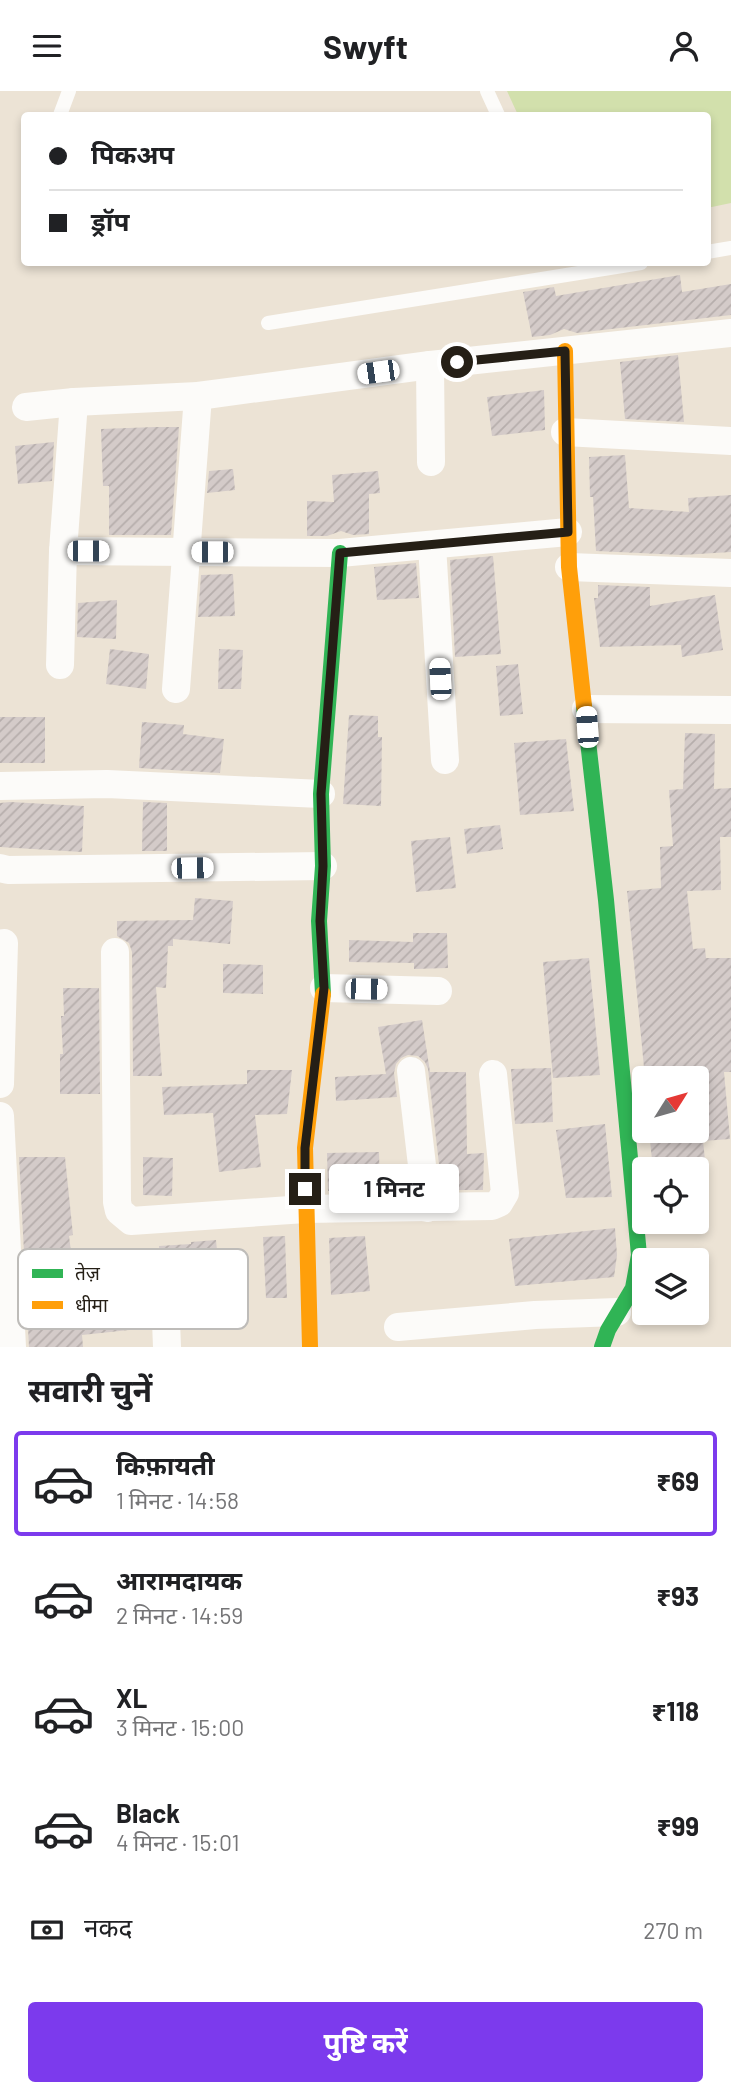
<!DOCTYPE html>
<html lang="hi">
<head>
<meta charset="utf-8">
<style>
	body { margin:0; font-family:Barlow,"Noto Sans Devanagari",sans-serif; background:#f2f2f2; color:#202124; height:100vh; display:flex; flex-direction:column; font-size:26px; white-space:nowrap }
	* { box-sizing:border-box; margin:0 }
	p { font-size:23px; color:#757577 }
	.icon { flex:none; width:38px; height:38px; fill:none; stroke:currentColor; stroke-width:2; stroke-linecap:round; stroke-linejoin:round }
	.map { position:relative; height:1256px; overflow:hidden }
	.side { display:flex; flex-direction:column; background:#fff; flex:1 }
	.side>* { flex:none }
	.top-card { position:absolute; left:21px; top:21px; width:690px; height:154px; border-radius:7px; box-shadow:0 4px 10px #0003; display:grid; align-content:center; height:154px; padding:0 28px; background:#fff }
	.needle { width:46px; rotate:53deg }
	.tools { position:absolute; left:632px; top:975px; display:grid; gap:14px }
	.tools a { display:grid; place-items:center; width:77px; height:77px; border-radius:7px; background:#fff; box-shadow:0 4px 10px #0003; font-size:35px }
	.end { position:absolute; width:32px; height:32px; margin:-16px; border:9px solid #251f16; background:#fff; box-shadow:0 0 0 4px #fff }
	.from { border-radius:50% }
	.bubble { position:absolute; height:49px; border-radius:7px; background:#fff; box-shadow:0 4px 10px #0003; font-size:23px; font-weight:700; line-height:49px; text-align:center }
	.car { position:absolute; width:21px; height:42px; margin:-21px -10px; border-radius:9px; box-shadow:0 0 5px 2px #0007; background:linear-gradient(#fff 24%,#345 0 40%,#fff 0 76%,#345 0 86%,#fff 0) }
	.top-card b { display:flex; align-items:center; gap:24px; height:66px; font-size:26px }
	.top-card b+b { border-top:2px solid #e0e0e0 }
	.top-card i { width:18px; height:18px; background:#202124 }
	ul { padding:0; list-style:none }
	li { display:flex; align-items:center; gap:21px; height:105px; margin:0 14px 10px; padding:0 14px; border:4px solid transparent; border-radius:7px }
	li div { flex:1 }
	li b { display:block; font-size:26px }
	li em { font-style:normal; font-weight:700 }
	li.selected { border-color:#7c3aed }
	li>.icon { width:63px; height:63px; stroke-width:1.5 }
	h2 { padding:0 28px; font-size:32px; line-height:84px }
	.pay { display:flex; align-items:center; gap:18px; height:77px; padding:0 28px; font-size:26px }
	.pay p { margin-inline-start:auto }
	.button { display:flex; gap:14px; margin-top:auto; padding:14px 28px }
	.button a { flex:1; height:80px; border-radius:7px; background:#7c3aed; color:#fff; font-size:28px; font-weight:700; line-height:80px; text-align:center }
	header { display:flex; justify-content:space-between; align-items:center; height:91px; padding:0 28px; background:#fff; font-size:32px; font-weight:700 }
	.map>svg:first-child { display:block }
	.green { fill:#d2e0ac }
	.building { fill:url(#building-hatch) }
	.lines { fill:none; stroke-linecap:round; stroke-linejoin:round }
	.lane { stroke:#fcfbf9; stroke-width:14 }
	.street { stroke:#fcfbf9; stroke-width:28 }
	.fast { stroke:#30b455; stroke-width:16 }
	.slow { stroke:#ff9f0a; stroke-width:16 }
	.route { stroke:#251f16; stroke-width:9 }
	.key { fill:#fff; stroke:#bebcb9; stroke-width:2 }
	.key-label { font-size:19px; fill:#251f16 }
</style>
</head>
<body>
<header><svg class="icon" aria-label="menu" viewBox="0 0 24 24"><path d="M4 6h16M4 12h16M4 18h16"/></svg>Swyft<svg class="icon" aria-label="person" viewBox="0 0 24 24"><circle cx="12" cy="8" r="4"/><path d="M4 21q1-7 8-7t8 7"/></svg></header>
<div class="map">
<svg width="731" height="1256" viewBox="0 0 731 1256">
	<defs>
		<pattern id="building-hatch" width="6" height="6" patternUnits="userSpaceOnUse" patternTransform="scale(1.75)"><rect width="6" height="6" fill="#d4cbc9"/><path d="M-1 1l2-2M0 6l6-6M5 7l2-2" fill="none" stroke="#b6aeac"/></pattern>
	</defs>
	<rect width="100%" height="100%" fill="#ece3d5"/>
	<polygon class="green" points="507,0 731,0 731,112 707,117 707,24 518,24"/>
	<g class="building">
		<polygon points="680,184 682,201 731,193 731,224 577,242 564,238 550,244 532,246 523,201 554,196 556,205"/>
		<polygon points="678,264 684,331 625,328 620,271"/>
		<polygon points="544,299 545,339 492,345 487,306"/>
		<polygon points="155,336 179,336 171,444 109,444 109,395 103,395 101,338"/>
		<polygon points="54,351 52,390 18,393 15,355"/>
		<polygon points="625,364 629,417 689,421 688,407 731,404 731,461 682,464 596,460 593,406 590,406 589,366"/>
		<polygon points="233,378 235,399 207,402 209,380"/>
		<polygon points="378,380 380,402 369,403 369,443 353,444 341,440 327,445 307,445 307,410 334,411 332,384"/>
		<polygon points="493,465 501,563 455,566 450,469"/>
		<polygon points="416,472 419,507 377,509 374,476"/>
		<polygon points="233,483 235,525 198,526 201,484"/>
		<polygon points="598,494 650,496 650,515 715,504 723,559 682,566 681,554 600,556 594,507 598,507"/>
		<polygon points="117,509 116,548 77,546 78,512"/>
		<polygon points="110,558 149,563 146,598 106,593"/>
		<polygon points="219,558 243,559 241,598 218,598"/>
		<polygon points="518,573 523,623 500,625 496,575"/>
		<polygon points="349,624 378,625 378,646 382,646 381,715 343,713"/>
		<rect x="0" y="626" width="45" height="46"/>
		<polygon points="142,631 184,634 183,643 224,648 220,682 139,677"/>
		<polygon points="685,642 715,643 714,698 731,697 731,746 720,746 721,799 687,800 693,858 705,857 706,867 731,867 731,981 724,981 730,1048 703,1050 706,1078 653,1078 649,1040 696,1040 696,987 645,987 627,800 661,797 660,756 673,755 669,699 683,698"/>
		<polygon points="566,648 574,720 520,724 514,652"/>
		<polygon points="10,711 84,715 82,761 0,756 0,712"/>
		<polygon points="143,711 167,712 167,760 142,760"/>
		<polygon points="500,734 503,758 467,763 464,738"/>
		<polygon points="450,746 456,797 416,801 411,750"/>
		<polygon points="195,807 233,810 230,853 173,848 173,855 168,855 166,897 156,896 162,985 133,985 132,861 129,852 117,845 117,830 193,829"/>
		<polygon points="413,842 447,842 448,877 414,878 414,872 349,871 349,849 413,851"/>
		<polygon points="589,867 600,984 553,987 543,871"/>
		<polygon points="223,873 263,874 263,903 223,902"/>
		<polygon points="63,897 99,897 100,1003 60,1003 60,963 63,963 61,925 64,925"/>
		<polygon points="422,929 430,981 466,981 467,1063 484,1062 483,1099 442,1099 428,978 425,971 418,965 408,964 401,967 396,973 394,982 397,1006 336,1010 335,986 386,983 378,936"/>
		<polygon points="551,977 553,1031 515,1033 511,978"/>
		<polygon points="247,979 292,979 287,1023 255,1024 261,1076 219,1081 213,1022 164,1024 162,996 247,993"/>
		<polygon points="605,1033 612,1106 566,1107 556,1039"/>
		<polygon points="379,1061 380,1098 328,1100 327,1062"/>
		<polygon points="19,1066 65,1066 73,1144 69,1145 78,1213 144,1207 148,1237 82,1244 83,1256 29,1256"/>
		<polygon points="143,1066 173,1067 172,1105 143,1104"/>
		<polygon points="615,1137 617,1164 614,1186 515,1195 509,1148"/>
		<polygon points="285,1145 287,1207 266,1207 263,1146"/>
		<polygon points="365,1145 370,1200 331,1204 329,1147"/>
		<polygon points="216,1149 222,1213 163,1214 159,1155 191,1153 191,1151"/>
	</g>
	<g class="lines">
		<g class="lane">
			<polyline points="487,0 498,24"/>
			<polyline points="60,24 69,0"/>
			<polyline points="707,161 731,157"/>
			<polyline points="268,232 641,172"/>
		</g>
		<g class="street">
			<polyline points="430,274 431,371"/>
			<polyline points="26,316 74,311 198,305 430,274 731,242"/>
			<polyline points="565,341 731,350"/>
			<polyline points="432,454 445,669"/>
			<polyline points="63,460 340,462 568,441"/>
			<polyline points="569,476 731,482"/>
			<polyline points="60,574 63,460 74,311"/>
			<polyline points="176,598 198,305"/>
			<polyline points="586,618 731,619"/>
			<polyline points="0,695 107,693 321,703"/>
			<polyline points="0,777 8,779 323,775"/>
			<polyline points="115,861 117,1111 119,1120 131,1130 305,1118 492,1115 499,1112 505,1102 493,983"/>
			<polyline points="324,897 438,900"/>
			<polyline points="411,980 427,1117"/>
			<polyline points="0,993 4,852"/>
			<polyline points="0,1025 12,1256"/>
			<polyline points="166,1230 167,1256"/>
			<polyline points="398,1236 535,1224 617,1221"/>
		</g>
		<g class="fast">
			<polyline points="584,615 606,809 639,1164 633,1197 608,1239 602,1256"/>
			<polyline points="323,903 319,830 323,775 321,703 340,462"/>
		</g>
		<g class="slow">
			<polyline points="565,260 569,476 584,615"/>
			<polyline points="310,1256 305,1057 323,903"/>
		</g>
	</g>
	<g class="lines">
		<polyline class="route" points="305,1098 305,1057 324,897 320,830 323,775 321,703 340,462 568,441 565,260 457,271"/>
	</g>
	<rect x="18" y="1158" width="230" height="80" rx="10" class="key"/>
	<rect x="32" y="1178" width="31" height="9" fill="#30b455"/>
	<rect x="32" y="1210" width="31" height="8" fill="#ff9f0a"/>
	<g class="key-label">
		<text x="75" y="1189">तेज़</text>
		<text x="75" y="1221">धीमा</text>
	</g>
</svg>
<div class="tools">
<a><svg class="needle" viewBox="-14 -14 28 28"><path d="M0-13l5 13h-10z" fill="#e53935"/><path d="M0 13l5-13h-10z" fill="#757577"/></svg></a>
<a><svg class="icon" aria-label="locate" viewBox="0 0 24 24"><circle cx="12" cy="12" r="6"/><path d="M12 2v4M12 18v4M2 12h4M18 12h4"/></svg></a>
<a><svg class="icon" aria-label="layers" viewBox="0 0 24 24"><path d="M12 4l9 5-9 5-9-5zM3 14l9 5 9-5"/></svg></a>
</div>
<i class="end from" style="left:457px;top:271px"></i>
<i class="end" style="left:305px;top:1098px"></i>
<div class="bubble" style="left:329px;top:1073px;width:130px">1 मिनट</div>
<i class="car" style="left:378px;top:281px;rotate:262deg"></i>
<i class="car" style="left:88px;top:460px;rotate:90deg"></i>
<i class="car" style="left:212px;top:461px;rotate:270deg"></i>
<i class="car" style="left:440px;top:588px;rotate:357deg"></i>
<i class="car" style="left:587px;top:636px;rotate:356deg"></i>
<i class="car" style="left:192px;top:777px;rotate:89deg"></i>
<i class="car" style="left:366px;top:898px;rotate:91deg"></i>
<div class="top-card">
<b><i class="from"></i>पिकअप</b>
<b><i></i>ड्रॉप</b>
</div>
</div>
<section class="side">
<h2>सवारी चुनें</h2>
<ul>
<li class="selected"><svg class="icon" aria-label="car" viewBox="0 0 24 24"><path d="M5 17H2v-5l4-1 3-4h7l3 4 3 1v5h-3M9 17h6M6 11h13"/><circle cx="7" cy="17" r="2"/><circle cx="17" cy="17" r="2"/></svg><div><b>किफ़ायती</b><p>1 मिनट · 14:58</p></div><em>₹69</em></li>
<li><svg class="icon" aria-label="car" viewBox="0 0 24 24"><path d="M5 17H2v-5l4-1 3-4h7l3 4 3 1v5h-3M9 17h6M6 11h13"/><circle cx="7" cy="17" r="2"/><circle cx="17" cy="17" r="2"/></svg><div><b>आरामदायक</b><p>2 मिनट · 14:59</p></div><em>₹93</em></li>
<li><svg class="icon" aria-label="car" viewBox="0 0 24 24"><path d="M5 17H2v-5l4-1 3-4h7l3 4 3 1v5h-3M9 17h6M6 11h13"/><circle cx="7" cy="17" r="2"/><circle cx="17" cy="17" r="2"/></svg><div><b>XL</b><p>3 मिनट · 15:00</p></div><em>₹118</em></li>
<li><svg class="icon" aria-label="car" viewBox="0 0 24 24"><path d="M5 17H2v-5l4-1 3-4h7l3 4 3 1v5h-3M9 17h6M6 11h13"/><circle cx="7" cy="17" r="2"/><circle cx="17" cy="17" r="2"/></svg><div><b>Black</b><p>4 मिनट · 15:01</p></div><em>₹99</em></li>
</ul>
<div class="pay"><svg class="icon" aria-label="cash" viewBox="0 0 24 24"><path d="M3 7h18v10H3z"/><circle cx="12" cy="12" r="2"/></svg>नकद<p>270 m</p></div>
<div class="button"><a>पुष्टि करें</a></div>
</section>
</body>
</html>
